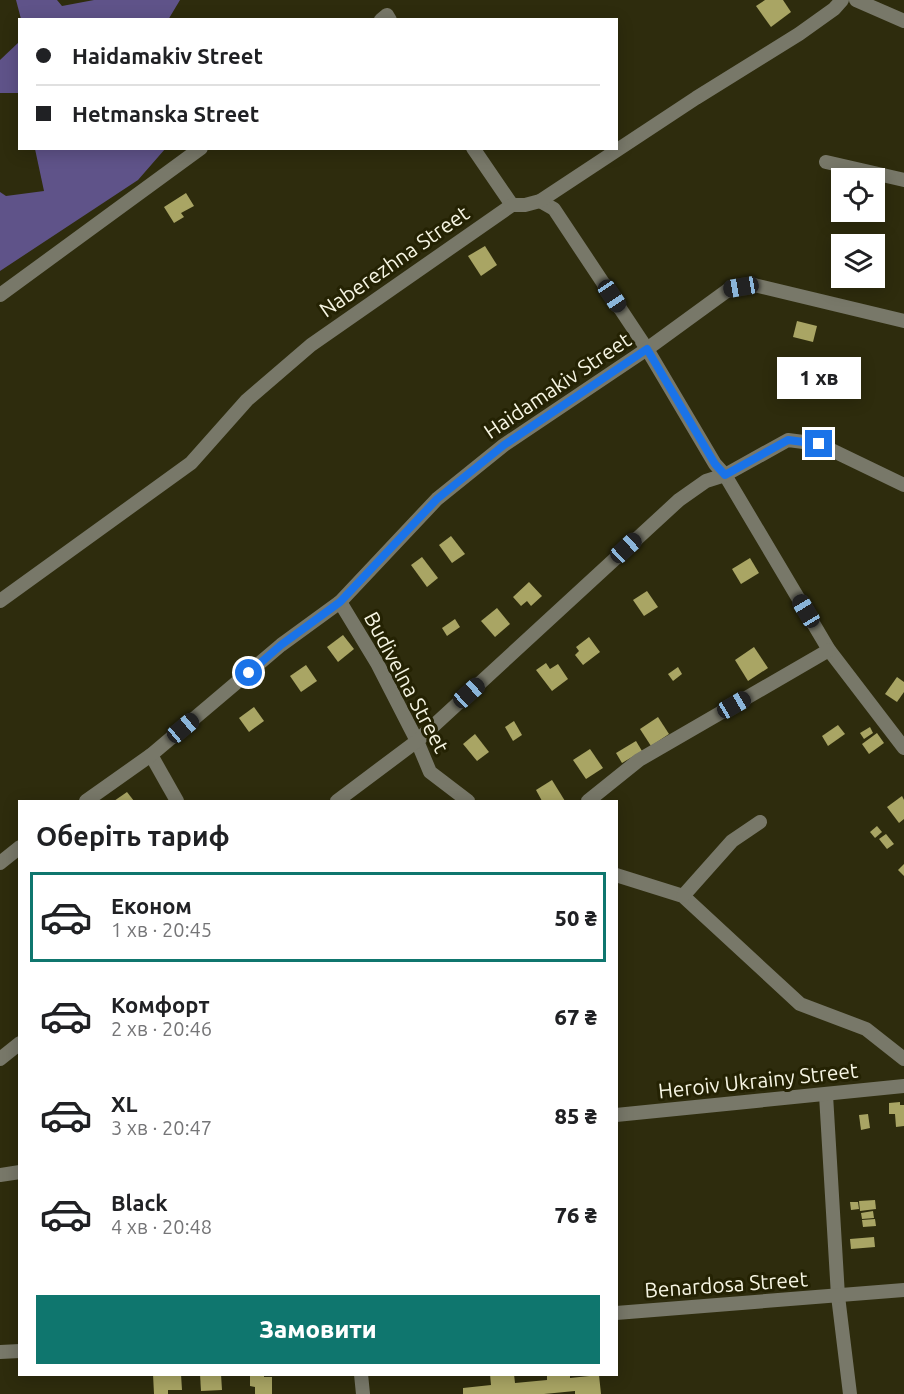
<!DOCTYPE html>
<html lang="uk">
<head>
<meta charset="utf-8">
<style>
	body { margin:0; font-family:Ubuntu,sans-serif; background:#f6f6f6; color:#202124; height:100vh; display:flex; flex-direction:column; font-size:22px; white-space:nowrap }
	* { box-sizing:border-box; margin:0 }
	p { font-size:20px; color:#757577 }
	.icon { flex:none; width:33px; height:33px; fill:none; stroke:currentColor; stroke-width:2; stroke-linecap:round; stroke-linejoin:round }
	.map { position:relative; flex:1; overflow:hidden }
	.side { position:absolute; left:18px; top:800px; width:600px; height:576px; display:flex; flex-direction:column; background:#fff; border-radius:0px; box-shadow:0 3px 15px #0003 }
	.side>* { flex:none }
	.hud { position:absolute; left:18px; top:18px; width:600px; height:132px; border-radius:0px; box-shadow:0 3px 15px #0003; display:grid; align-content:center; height:132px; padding:0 18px; background:#fff }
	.buttons { position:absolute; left:831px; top:168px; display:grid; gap:12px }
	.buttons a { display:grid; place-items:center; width:54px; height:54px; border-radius:0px; background:#fff; box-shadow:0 3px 15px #0003; font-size:30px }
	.end { position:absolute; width:27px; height:27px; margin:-14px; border:8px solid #1a73e8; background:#fff; box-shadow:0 0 0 3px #fff }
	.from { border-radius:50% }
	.bubble { position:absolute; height:42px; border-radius:0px; background:#fff; box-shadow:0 3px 15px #0003; font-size:20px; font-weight:800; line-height:42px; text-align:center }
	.car { position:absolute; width:18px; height:36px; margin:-18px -9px; border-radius:8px; box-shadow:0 0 4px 2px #0007; background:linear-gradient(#222 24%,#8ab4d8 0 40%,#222 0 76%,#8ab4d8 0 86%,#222 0) }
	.hud b { display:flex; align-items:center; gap:21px; height:57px; font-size:22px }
	.hud b+b { border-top:2px solid #e0e0e0 }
	.hud i { width:15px; height:15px; background:#202124 }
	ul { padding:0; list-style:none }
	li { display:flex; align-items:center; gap:18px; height:90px; margin:0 12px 9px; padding:0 6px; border:3px solid transparent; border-radius:0px }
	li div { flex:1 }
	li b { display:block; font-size:22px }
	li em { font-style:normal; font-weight:800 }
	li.selected { border-color:#0f766e }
	li>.icon { width:54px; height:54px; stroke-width:1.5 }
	h2 { padding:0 18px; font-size:27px; line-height:72px }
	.button { display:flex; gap:12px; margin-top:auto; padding:12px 18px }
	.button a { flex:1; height:69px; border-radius:0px; background:#0f766e; color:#fff; font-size:24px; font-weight:800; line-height:69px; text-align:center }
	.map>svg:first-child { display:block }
	.forest { fill:#5f5389 }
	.building { fill:#a9a564 }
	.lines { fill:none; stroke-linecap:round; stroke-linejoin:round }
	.minor { stroke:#787869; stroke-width:14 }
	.route { stroke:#1a73e8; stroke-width:8 }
	.labels { text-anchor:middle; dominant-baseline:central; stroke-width:6; stroke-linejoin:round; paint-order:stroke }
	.street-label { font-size:21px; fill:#f6f5e3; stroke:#242203 }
</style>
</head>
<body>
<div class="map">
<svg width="904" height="1394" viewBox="0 0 904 1394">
	<rect width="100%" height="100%" fill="#2e2c0d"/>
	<g class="forest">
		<polygon points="16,0 57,0 62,6 94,0 180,0 168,20 21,19"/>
		<polygon points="19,42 19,93 0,93 0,60"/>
		<polygon points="35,149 35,148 165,149 138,180 0,271 0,192 6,196 44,191"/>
	</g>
	<g class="building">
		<polygon points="765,0 783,0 791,12 771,27 756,6"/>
		<polygon points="186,193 194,206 181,213 184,217 174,223 164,207"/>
		<polygon points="485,246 497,265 481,276 468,256"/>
		<polygon points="797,321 817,326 813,342 793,337"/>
		<polygon points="451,536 465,554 452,563 439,545"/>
		<polygon points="422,557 438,578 427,587 411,565"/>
		<polygon points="750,558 759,573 741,584 732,569"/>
		<polygon points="529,582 542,596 531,606 527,601 521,606 513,597"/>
		<polygon points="647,591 658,607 644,616 633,600"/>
		<polygon points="497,608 510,624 495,637 481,621"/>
		<polygon points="455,619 460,627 447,636 442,628"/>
		<polygon points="343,635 354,649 338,662 327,647"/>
		<polygon points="589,637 600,652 583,665 575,655 579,651 576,647"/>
		<polygon points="754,647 768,668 748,681 735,660"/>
		<polygon points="546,663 550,669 558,664 568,679 552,691 536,670"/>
		<polygon points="306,665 317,681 301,692 290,676"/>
		<polygon points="678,667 682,674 673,681 668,674"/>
		<polygon points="897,677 904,682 904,692 897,702 885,694"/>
		<polygon points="254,707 264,721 249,732 239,718"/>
		<polygon points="658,717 669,734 651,746 640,729"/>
		<polygon points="514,721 522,735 513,741 505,727"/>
		<polygon points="838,725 845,734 828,746 822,736"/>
		<polygon points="870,727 873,733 864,739 860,733"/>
		<polygon points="877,733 884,743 869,754 862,744"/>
		<polygon points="475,734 489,752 477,761 463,744"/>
		<polygon points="636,741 642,751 622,763 616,753"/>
		<polygon points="590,749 603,768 586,779 573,760"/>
		<polygon points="552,780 565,801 542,801 536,790"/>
		<polygon points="127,792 134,801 114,801"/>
		<polygon points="902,796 904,800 904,819 899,823 887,807"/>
		<polygon points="877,826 882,832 875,838 870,832"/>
		<polygon points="886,834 894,844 887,849 879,839"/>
		<polygon points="904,864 904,876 898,870"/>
		<polygon points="900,1102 900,1105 904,1105 904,1126 896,1127 895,1114 889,1114 889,1103"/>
		<polygon points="868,1114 870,1128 861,1130 859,1115"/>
		<polygon points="875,1200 876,1209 860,1211 859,1201"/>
		<polygon points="850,1202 858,1202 859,1209 851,1210"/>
		<polygon points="873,1211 874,1218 862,1219 861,1213"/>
		<polygon points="875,1219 876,1226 863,1227 862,1220"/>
		<polygon points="874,1237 875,1247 851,1249 850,1239"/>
		<polygon points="153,1374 181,1374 182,1390 168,1390 168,1394 154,1394"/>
		<polygon points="200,1374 221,1374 222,1390 201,1391"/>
		<polygon points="250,1374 264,1374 264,1377 272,1377 272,1394 255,1394 255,1387 250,1386"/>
		<polygon points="490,1374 514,1374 515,1383 547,1380 547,1374 570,1374 570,1378 599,1375 601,1394 575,1394 575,1391 544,1394 463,1394 463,1388 491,1385"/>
	</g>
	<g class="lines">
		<g class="minor">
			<polyline points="856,0 904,21"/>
			<polyline points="381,20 387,15 390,20"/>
			<polyline points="473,148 512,205"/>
			<polyline points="826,162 904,180"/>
			<polyline points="540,201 554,209 647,349 715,464 725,475 829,650 904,748"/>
			<polyline points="0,295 201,148"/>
			<polyline points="0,601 191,463 247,400 311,345 512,205 525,205 540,201 696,98 799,34 834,9 842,0"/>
			<polyline points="340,602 377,663 417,741 430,772 468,801"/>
			<polyline points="151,755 177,801"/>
			<polyline points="86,801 151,755 281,645 340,602 437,499 504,445 647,349 728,290 754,285 904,321"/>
			<polyline points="337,801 417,741 679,500 706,481 725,475 788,440 819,444 904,485"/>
			<polyline points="588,801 639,760 829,650"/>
			<polyline points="0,863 20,847"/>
			<polyline points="616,875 683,896 800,1004 866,1029 904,1059"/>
			<polyline points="683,896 732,841 760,822"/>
			<polyline points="0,1059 20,1043"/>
			<polyline points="826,1095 838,1296 850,1394"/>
			<polyline points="616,1115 904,1086"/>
			<polyline points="0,1175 20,1172"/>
			<polyline points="616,1313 904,1290"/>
			<polyline points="0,1352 20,1351"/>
			<polyline points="361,1374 363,1394"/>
		</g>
	</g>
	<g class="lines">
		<polyline class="route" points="249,673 281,645 340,602 437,499 504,445 647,349 715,464 725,475 788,440 819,444"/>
	</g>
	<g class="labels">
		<g class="street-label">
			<text transform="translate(394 261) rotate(-35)">Naberezhna Street</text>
			<text transform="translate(557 385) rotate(-34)">Haidamakiv Street</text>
			<text transform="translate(407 682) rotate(62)">Budivelna Street</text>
			<text transform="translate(758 1080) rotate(-6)">Heroiv Ukrainy Street</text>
			<text transform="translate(726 1284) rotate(-4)">Benardosa Street</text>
		</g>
	</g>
</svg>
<div class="buttons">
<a><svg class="icon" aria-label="locate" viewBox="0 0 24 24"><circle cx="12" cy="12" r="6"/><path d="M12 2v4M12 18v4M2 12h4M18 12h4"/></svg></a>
<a><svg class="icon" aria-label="layers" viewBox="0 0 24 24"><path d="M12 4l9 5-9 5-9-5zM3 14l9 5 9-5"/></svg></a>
</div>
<i class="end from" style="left:249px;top:673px"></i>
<i class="end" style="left:819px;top:444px"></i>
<div class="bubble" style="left:777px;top:357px;width:84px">1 хв</div>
<i class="car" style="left:741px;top:287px;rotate:260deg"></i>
<i class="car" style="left:612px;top:296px;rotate:146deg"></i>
<i class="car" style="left:626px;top:548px;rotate:47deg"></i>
<i class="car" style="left:806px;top:611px;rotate:329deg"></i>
<i class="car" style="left:469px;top:693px;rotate:48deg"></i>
<i class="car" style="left:734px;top:705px;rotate:60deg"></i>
<i class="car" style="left:183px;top:728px;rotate:50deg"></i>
<div class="hud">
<b><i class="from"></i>Haidamakiv Street</b>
<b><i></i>Hetmanska Street</b>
</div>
<section class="side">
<h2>Оберіть тариф</h2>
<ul>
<li class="selected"><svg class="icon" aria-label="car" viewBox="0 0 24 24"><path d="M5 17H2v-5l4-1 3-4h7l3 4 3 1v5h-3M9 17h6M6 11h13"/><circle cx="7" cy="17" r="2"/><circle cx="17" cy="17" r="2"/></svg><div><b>Економ</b><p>1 хв · 20:45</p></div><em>50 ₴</em></li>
<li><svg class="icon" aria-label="car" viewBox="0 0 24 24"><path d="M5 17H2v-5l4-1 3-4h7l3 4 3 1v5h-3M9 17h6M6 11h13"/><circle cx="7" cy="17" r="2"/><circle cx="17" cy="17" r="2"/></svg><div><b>Комфорт</b><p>2 хв · 20:46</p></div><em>67 ₴</em></li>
<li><svg class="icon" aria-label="car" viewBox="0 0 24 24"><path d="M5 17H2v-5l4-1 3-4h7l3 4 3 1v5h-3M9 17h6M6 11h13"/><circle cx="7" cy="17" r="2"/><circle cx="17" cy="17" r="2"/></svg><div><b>XL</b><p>3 хв · 20:47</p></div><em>85 ₴</em></li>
<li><svg class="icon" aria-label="car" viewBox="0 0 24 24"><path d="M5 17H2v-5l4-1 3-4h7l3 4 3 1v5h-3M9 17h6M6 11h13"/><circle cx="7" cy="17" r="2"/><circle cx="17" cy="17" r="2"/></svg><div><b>Black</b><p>4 хв · 20:48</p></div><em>76 ₴</em></li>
</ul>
<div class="button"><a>Замовити</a></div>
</section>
</div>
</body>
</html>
